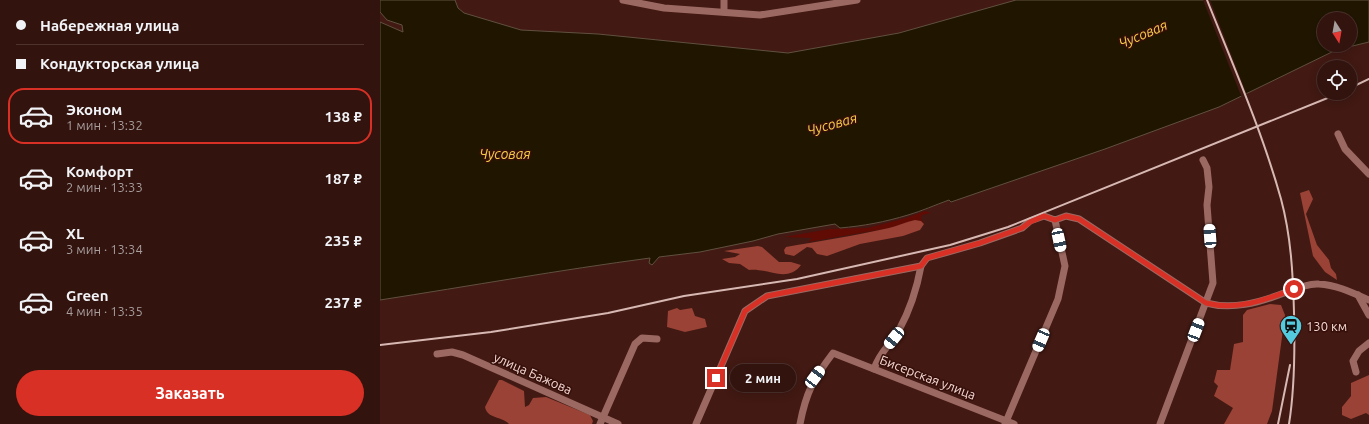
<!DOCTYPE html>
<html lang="ru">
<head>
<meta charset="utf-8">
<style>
	body { margin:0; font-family:Ubuntu,sans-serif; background:#3a1c17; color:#f1f3f6; height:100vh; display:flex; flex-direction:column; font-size:15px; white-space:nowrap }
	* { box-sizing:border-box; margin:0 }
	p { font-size:13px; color:#a89e9e }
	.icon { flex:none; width:22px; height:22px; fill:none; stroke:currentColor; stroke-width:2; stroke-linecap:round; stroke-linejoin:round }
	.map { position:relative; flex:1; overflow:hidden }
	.details { display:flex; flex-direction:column; background:#32130e; width:380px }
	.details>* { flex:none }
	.top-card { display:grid; align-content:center; height:88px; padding:0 16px; background:#32130e }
	.needle { width:26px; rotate:169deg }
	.fabs { position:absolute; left:937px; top:12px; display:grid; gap:8px }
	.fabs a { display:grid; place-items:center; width:40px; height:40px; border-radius:50%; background:#32130e; box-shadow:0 2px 10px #0003,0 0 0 1px #4d322e; font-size:20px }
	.end { position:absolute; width:18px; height:18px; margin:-9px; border:5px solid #d93025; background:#fff; box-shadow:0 0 0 2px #fff }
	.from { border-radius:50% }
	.bubble { position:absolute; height:28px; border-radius:14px; background:#32130e; box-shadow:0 2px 10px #0003,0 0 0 1px #4d322e; font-size:13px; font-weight:700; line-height:28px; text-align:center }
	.car { position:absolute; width:12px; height:24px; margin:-12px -6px; border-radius:5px; box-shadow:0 0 3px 1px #0007; background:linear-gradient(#fff 24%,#345 0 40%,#fff 0 76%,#345 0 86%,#fff 0) }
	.top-card b { display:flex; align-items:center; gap:14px; height:38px; font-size:15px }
	.top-card b+b { border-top:1px solid #4d322e }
	.top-card i { width:10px; height:10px; background:#f1f3f6 }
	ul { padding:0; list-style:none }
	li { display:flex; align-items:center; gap:12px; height:56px; margin:0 8px 6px; padding:0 8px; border:2px solid transparent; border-radius:16px }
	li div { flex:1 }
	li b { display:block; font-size:15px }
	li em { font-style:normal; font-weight:700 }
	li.current { border-color:#d93025 }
	li>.icon { width:36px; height:36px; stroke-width:1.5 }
	.cta { display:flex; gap:8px; margin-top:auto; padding:8px 16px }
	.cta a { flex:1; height:46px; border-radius:24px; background:#d93025; color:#fff; font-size:16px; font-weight:700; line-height:46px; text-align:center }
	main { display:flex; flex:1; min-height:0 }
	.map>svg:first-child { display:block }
	.green { fill:#600c04 }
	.forest { fill:#994235 }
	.water { fill:#201600; stroke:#60503f; fill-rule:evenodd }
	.pier { fill:#421913 }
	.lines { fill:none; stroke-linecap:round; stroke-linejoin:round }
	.minor { stroke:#9b6961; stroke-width:7 }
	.rail { stroke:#d7b8b3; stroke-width:2 }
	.route { stroke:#d93025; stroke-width:5 }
	.labels { text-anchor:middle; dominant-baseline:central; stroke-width:3; stroke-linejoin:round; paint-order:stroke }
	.poi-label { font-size:13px; fill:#f4d8d3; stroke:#370f0a; text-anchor:start }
	.street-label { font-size:13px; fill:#f4d8d3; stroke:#370f0a }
	.water-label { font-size:14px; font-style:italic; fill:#f6cb48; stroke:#370f0a }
</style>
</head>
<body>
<main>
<section class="details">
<div class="top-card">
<b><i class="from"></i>Набережная улица</b>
<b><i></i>Кондукторская улица</b>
</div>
<ul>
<li class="current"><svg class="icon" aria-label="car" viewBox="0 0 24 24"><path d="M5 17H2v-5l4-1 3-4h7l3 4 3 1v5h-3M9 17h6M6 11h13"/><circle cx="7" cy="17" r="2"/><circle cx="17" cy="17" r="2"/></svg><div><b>Эконом</b><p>1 мин · 13:32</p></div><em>138 ₽</em></li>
<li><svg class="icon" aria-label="car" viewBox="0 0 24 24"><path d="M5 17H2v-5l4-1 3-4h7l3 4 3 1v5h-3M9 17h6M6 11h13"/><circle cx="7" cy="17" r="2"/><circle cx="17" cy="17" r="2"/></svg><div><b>Комфорт</b><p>2 мин · 13:33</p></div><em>187 ₽</em></li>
<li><svg class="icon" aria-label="car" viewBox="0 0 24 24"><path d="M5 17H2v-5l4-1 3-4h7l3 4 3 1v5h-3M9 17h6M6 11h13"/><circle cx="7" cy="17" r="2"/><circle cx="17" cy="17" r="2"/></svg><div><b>XL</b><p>3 мин · 13:34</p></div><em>235 ₽</em></li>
<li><svg class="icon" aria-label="car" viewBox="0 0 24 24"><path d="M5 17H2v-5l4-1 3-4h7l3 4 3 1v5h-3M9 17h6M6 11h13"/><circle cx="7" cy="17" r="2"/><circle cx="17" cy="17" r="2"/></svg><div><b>Green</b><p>4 мин · 13:35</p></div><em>237 ₽</em></li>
</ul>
<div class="cta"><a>Заказать</a></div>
</section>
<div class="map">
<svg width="989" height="424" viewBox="0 0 989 424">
	<rect width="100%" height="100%" fill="#421913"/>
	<polygon class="green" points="545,211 551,213 542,215 541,218 544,224 541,221 535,220 510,228 428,242 432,238 404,237 450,229 488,228 526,218"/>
	<g class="forest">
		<polygon points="929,190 933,199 926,214 937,245 949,260 951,268 956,274 957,280 945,272 933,256 920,193"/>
		<path d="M535,220L541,221L544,224L540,230L523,236L480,244L447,256L437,254L432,248L427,247L414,256L405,254L404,250L406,247C439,241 474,236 509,228C517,226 526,222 535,220Z"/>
		<path d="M378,246L382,247L399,262H411L421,265C407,284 386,267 369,270L360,264L349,263L342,259L355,257L360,254L344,251Z"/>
		<polygon points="890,304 901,305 905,315 892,411 887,424 844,424 853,408 834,396 838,386 834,382 837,370 850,370 854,344 863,342 863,315 867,310"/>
		<polygon points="297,308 300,310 312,308 315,316 325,319 327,327 305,332 287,327 288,311"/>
		<polygon points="989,375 989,415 986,413 971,419 962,415 962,407 971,396 971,383"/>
		<path d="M119,380H122L144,391L145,407L149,405L153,398L166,397L210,415L213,421L212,424H129C122,416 107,419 105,407Z"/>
	</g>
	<path class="water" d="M0,0H75L78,8L84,13L141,30L218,34L408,53L519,33L636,0H989V42L956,50L839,107L725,149L571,202L569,200C555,205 542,211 528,215C505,222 483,226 460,228L455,224L398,234L373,241L320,252L279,257L272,265L269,263L270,258C180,270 90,286 0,300V22L23,32L22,25L7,20L0,12ZM944,19H970V45H944Z"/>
	<polygon class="pier" points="823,0 830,0 867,95 862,98"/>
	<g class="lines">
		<g class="minor">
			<polyline points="243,0 284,8 380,15 477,0"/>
			<polyline points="344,0 344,12"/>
			<polyline points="958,134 965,149 989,174"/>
			<polyline points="978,295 989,315"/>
			<polyline points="57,354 72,352 83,355 238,424"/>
			<path d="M494,369C499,353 511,344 519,330C530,310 537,288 541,266"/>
			<polyline points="976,372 973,361 979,351 989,343"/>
			<polyline points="220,424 255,344 262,338 277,339"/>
			<path d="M316,424L365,311L387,296L541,266L547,258L600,243L642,228L650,221L664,216L675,220L686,216L699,219L826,303C852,310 878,303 904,293C914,289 928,283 939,284C957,285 973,293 989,300"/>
			<path d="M420,424C426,392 434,378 453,353L634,424"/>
			<polyline points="625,424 678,299 685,266 675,220"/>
			<polyline points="780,424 833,283 827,205 829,187 827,168 823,160"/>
		</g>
		<g class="rail">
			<path d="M827,0C853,65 882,131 901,199C911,236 913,274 914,312C915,350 915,387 909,424"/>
			<polyline points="970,88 989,79"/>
			<polyline points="0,345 111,332 228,313 304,296 417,279 570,245 628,227 960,93"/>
			<polyline points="898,424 910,365"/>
		</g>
	</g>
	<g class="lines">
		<path class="route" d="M336,378L365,311L387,296L541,266L547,258L600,243L642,228L650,222L664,216L675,220L686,216L699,219L826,303C857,311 885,300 914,289"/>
	</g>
	<defs>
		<g id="station-pin" transform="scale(1.15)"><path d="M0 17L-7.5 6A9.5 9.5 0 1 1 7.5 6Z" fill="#54cade" stroke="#370f0a"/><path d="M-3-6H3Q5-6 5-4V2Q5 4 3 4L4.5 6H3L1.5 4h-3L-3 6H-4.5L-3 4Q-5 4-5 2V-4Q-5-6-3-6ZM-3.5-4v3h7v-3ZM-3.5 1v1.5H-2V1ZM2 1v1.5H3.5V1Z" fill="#111"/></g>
	</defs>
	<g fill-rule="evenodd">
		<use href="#station-pin" x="911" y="326"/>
	</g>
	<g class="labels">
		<g class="poi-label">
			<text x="926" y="326">130 км</text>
		</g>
		<g class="street-label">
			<text transform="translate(153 373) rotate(24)">улица Бажова</text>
			<text transform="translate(548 377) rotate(21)">Бисерская улица</text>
		</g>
		<g class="water-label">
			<text transform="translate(763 34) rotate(-23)">Чусовая</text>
			<text transform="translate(452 124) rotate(-15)">Чусовая</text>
			<text x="125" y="154">Чусовая</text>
		</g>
	</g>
</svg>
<div class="fabs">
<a><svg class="needle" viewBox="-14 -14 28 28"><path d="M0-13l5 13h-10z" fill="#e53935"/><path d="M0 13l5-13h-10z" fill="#a89e9e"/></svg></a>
<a><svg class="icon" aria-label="locate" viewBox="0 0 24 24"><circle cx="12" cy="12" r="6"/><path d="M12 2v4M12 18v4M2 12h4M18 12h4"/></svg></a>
</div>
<i class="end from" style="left:914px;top:289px"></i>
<i class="end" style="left:336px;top:378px"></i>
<div class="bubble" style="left:350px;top:364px;width:66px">2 мин</div>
<i class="car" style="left:830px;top:236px;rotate:356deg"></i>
<i class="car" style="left:679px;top:240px;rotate:168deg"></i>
<i class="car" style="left:816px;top:330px;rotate:21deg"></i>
<i class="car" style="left:514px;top:338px;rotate:219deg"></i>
<i class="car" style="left:661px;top:340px;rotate:203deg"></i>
<i class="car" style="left:435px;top:377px;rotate:37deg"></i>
</div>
</main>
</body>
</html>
